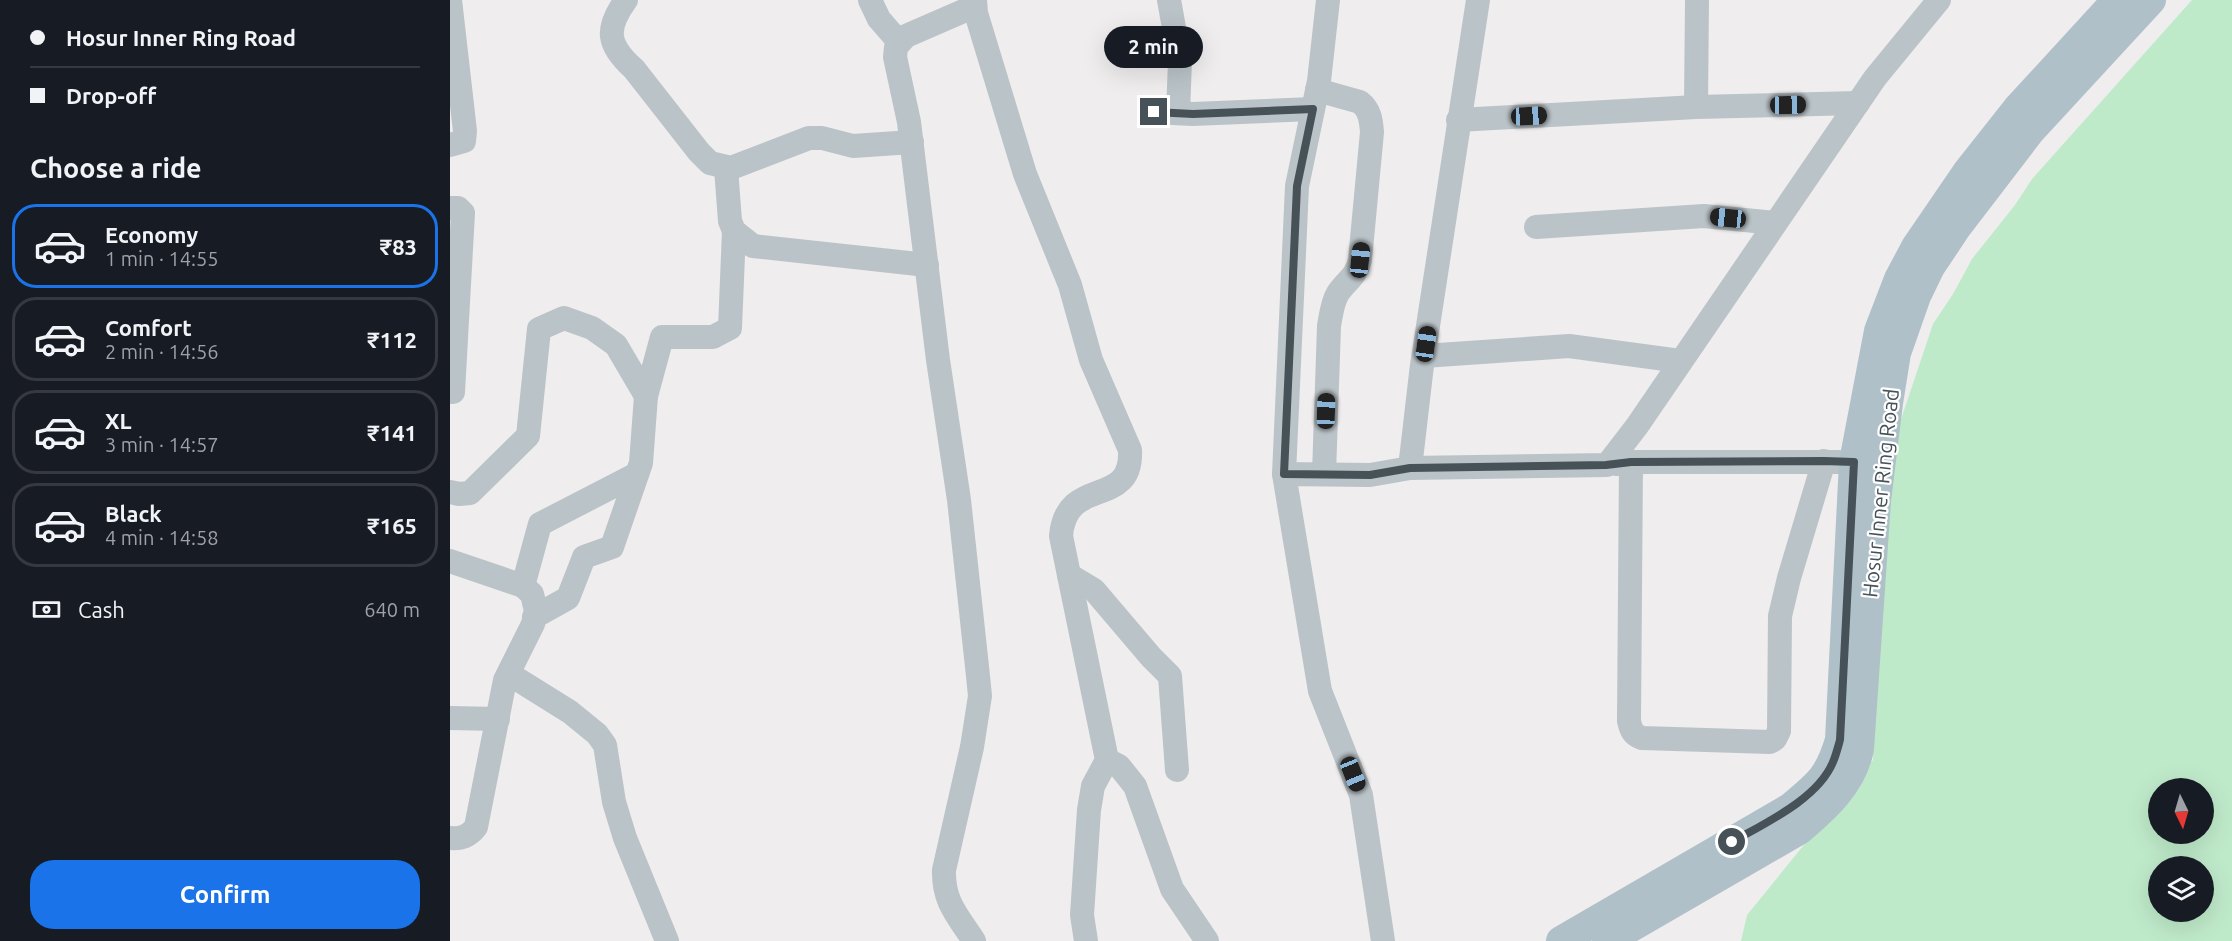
<!DOCTYPE html>
<html lang="en">
<head>
<meta charset="utf-8">
<style>
	body { margin:0; font-family:Ubuntu,sans-serif; background:#242831; color:#f1f3f6; height:100vh; display:flex; flex-direction:column; font-size:22px; white-space:nowrap }
	* { box-sizing:border-box; margin:0 }
	p { font-size:20px; color:#9ea1a6 }
	.icon { flex:none; width:33px; height:33px; fill:none; stroke:currentColor; stroke-width:2; stroke-linecap:round; stroke-linejoin:round }
	.map { position:relative; flex:1; overflow:hidden }
	.drawer { display:flex; flex-direction:column; background:#171b24; width:450px }
	.drawer>* { flex:none }
	.guide { display:grid; align-content:center; height:132px; padding:0 30px; background:#171b24 }
	.needle { width:39px; rotate:175deg }
	.tools { position:absolute; left:1698px; top:778px; display:grid; gap:12px }
	.tools a { display:grid; place-items:center; width:66px; height:66px; border-radius:50%; background:#171b24; box-shadow:0 6px 24px #0002; font-size:30px }
	.end { position:absolute; width:27px; height:27px; margin:-14px; border:8px solid #475258; background:#fff; box-shadow:0 0 0 3px #fff }
	.from { border-radius:50% }
	.bubble { position:absolute; height:42px; border-radius:21px; background:#171b24; box-shadow:0 6px 24px #0002; font-size:20px; font-weight:600; line-height:42px; text-align:center }
	.car { position:absolute; width:18px; height:36px; margin:-18px -9px; border-radius:8px; box-shadow:0 0 4px 2px #0007; background:linear-gradient(#222 24%,#8ab4d8 0 40%,#222 0 76%,#8ab4d8 0 86%,#222 0) }
	.guide b { display:flex; align-items:center; gap:21px; height:57px; font-size:22px }
	.guide b+b { border-top:2px solid #363941 }
	.guide i { width:15px; height:15px; background:#f1f3f6 }
	ul { padding:0; list-style:none }
	li { display:flex; align-items:center; gap:18px; height:84px; margin:0 12px 9px; padding:0 18px; border:3px solid #363941; border-radius:24px }
	li div { flex:1 }
	li b { display:block; font-size:22px }
	li em { font-style:normal; font-weight:600 }
	li.current { border-color:#1a73e8 }
	li>.icon { width:54px; height:54px; stroke-width:1.5 }
	h2 { padding:0 30px; font-size:27px; line-height:72px }
	.pay { display:flex; align-items:center; gap:15px; height:66px; padding:0 30px; font-size:22px }
	.pay p { margin-inline-start:auto }
	.cta { display:flex; gap:12px; margin-top:auto; padding:12px 30px }
	.cta a { flex:1; height:69px; border-radius:24px; background:#1a73e8; color:#fff; font-size:24px; font-weight:600; line-height:69px; text-align:center }
	main { display:flex; flex:1; min-height:0 }
	.map>svg:first-child { display:block }
	.green { fill:#bfeaca; fill-rule:evenodd }
	.lines { fill:none; stroke-linecap:round; stroke-linejoin:round }
	.minor { stroke:#bac3c8; stroke-width:24 }
	.major { stroke:#afc0c9; stroke-width:30 }
	.route { stroke:#475258; stroke-width:8 }
	.labels { text-anchor:middle; dominant-baseline:central; stroke-width:4.5; stroke-linejoin:round; paint-order:stroke }
	.street-label { font-size:21px; fill:#475258; stroke:#fff }
</style>
</head>
<body>
<main>
<section class="drawer">
<div class="guide">
<b><i class="from"></i>Hosur Inner Ring Road</b>
<b><i></i>Drop-off</b>
</div>
<h2>Choose a ride</h2>
<ul>
<li class="current"><svg class="icon" aria-label="car" viewBox="0 0 24 24"><path d="M5 17H2v-5l4-1 3-4h7l3 4 3 1v5h-3M9 17h6M6 11h13"/><circle cx="7" cy="17" r="2"/><circle cx="17" cy="17" r="2"/></svg><div><b>Economy</b><p>1 min · 14:55</p></div><em>₹83</em></li>
<li><svg class="icon" aria-label="car" viewBox="0 0 24 24"><path d="M5 17H2v-5l4-1 3-4h7l3 4 3 1v5h-3M9 17h6M6 11h13"/><circle cx="7" cy="17" r="2"/><circle cx="17" cy="17" r="2"/></svg><div><b>Comfort</b><p>2 min · 14:56</p></div><em>₹112</em></li>
<li><svg class="icon" aria-label="car" viewBox="0 0 24 24"><path d="M5 17H2v-5l4-1 3-4h7l3 4 3 1v5h-3M9 17h6M6 11h13"/><circle cx="7" cy="17" r="2"/><circle cx="17" cy="17" r="2"/></svg><div><b>XL</b><p>3 min · 14:57</p></div><em>₹141</em></li>
<li><svg class="icon" aria-label="car" viewBox="0 0 24 24"><path d="M5 17H2v-5l4-1 3-4h7l3 4 3 1v5h-3M9 17h6M6 11h13"/><circle cx="7" cy="17" r="2"/><circle cx="17" cy="17" r="2"/></svg><div><b>Black</b><p>4 min · 14:58</p></div><em>₹165</em></li>
</ul>
<div class="pay"><svg class="icon" aria-label="cash" viewBox="0 0 24 24"><path d="M3 7h18v10H3z"/><circle cx="12" cy="12" r="2"/></svg>Cash<p>640 m</p></div>
<div class="cta"><a>Confirm</a></div>
</section>
<div class="map">
<svg width="1782" height="941" viewBox="0 0 1782 941">
	<rect width="100%" height="100%" fill="#efeded"/>
	<path class="green" d="M1742,0H1782V941H1291L1297,915L1423,760L1424,673L1436,464L1483,324L1503,294L1522,259L1565,205L1582,179ZM1708,789H1754V834H1708ZM1708,867H1754V912H1708Z"/>
	<g class="lines">
		<g class="minor">
			<path d="M176,0C155,29 157,45 184,69L249,152L260,163L281,168L359,138H372L403,146L462,142"/>
			<polyline points="420,0 429,19 449,42"/>
			<path d="M525,0L526,13L575,174L620,285L641,360L680,450C683,510 616,474 611,536L657,760L643,786L639,810L632,915L636,941"/>
			<polyline points="719,0 730,61 728,113"/>
			<path d="M867,90L910,102C920,110 921,120 922,132L910,260C906,277 897,280 888,293C882,303 881,315 879,326L874,474"/>
			<polyline points="1246,107 1247,0"/>
			<polyline points="703,112 743,114 863,109"/>
			<polyline points="1008,120 1246,107 1408,103"/>
			<polyline points="0,145 14,141 15,131 0,0"/>
			<polyline points="276,168 280,221 284,231 303,246 477,265"/>
			<polyline points="0,208 8,208 13,213 3,392"/>
			<polyline points="1086,227 1254,216 1325,223"/>
			<polyline points="974,356 1119,346 1230,361"/>
			<path d="M1181,462L1179,721C1181,730 1183,735 1192,738L1320,742L1325,739L1329,731L1330,616L1339,578L1374,461"/>
			<polyline points="1166,464 1181,462 1389,462"/>
			<polyline points="960,468 972,365 1028,0"/>
			<polyline points="834,474 847,186 869,81 878,0"/>
			<polyline points="0,492 9,494 20,493 78,436 89,329 114,318 142,328 166,345 196,396"/>
			<path d="M0,561L73,586L82,594L86,611L83,624L55,680L26,827C19,836 12,839 0,838"/>
			<polyline points="619,575 644,590 701,657 720,676 727,770"/>
			<polyline points="73,586 90,524 187,474"/>
			<polyline points="84,617 118,598 134,557 162,547 191,463 196,396 212,337 263,337 280,328 284,231"/>
			<polyline points="59,674 120,712 147,734 155,745 164,802 175,838 217,941"/>
			<polyline points="0,718 48,719"/>
			<polyline points="657,760 669,766 685,786 722,889 757,941"/>
			<path d="M524,941C508,916 493,902 494,870L522,747L530,696L528,676L509,500L488,360L459,122L445,57L446,47L456,36L525,6"/>
			<polyline points="933,941 911,795 870,691 834,474 920,475 960,468 1157,465 1187,426 1425,78 1489,0"/>
		</g>
		<g class="major">
			<path d="M1111,941L1340,808C1369,784 1379,777 1390,740L1404,462L1429,331L1449,279L1466,247L1518,171L1567,109L1667,0"/>
			<path d="M1157,941L1349,830C1375,808 1402,784 1409,749L1426,501L1438,403L1446,353L1466,296L1480,267L1506,228L1581,130L1701,0"/>
		</g>
	</g>
	<g class="lines">
		<path class="route" d="M704,112L743,114L863,109L847,186L834,474L920,475L960,468L1156,465L1181,462L1374,461L1404,462L1390,740C1388,747 1386,755 1383,762C1368,799 1315,823 1282,842"/>
	</g>
	<g class="labels">
		<g class="street-label">
			<text transform="translate(1430 493) rotate(-84)">Hosur Inner Ring Road</text>
		</g>
	</g>
</svg>
<div class="tools">
<a><svg class="needle" viewBox="-14 -14 28 28"><path d="M0-13l5 13h-10z" fill="#e53935"/><path d="M0 13l5-13h-10z" fill="#9ea1a6"/></svg></a>
<a><svg class="icon" aria-label="layers" viewBox="0 0 24 24"><path d="M12 4l9 5-9 5-9-5zM3 14l9 5 9-5"/></svg></a>
</div>
<i class="end from" style="left:1282px;top:842px"></i>
<i class="end" style="left:704px;top:112px"></i>
<div class="bubble" style="left:654px;top:26px;width:99px">2 min</div>
<i class="car" style="left:1338px;top:105px;rotate:89deg"></i>
<i class="car" style="left:1079px;top:116px;rotate:87deg"></i>
<i class="car" style="left:1278px;top:218px;rotate:276deg"></i>
<i class="car" style="left:910px;top:260px;rotate:6deg"></i>
<i class="car" style="left:976px;top:344px;rotate:8deg"></i>
<i class="car" style="left:876px;top:411px;rotate:2deg"></i>
<i class="car" style="left:903px;top:774px;rotate:158deg"></i>
</div>
</main>
</body>
</html>
